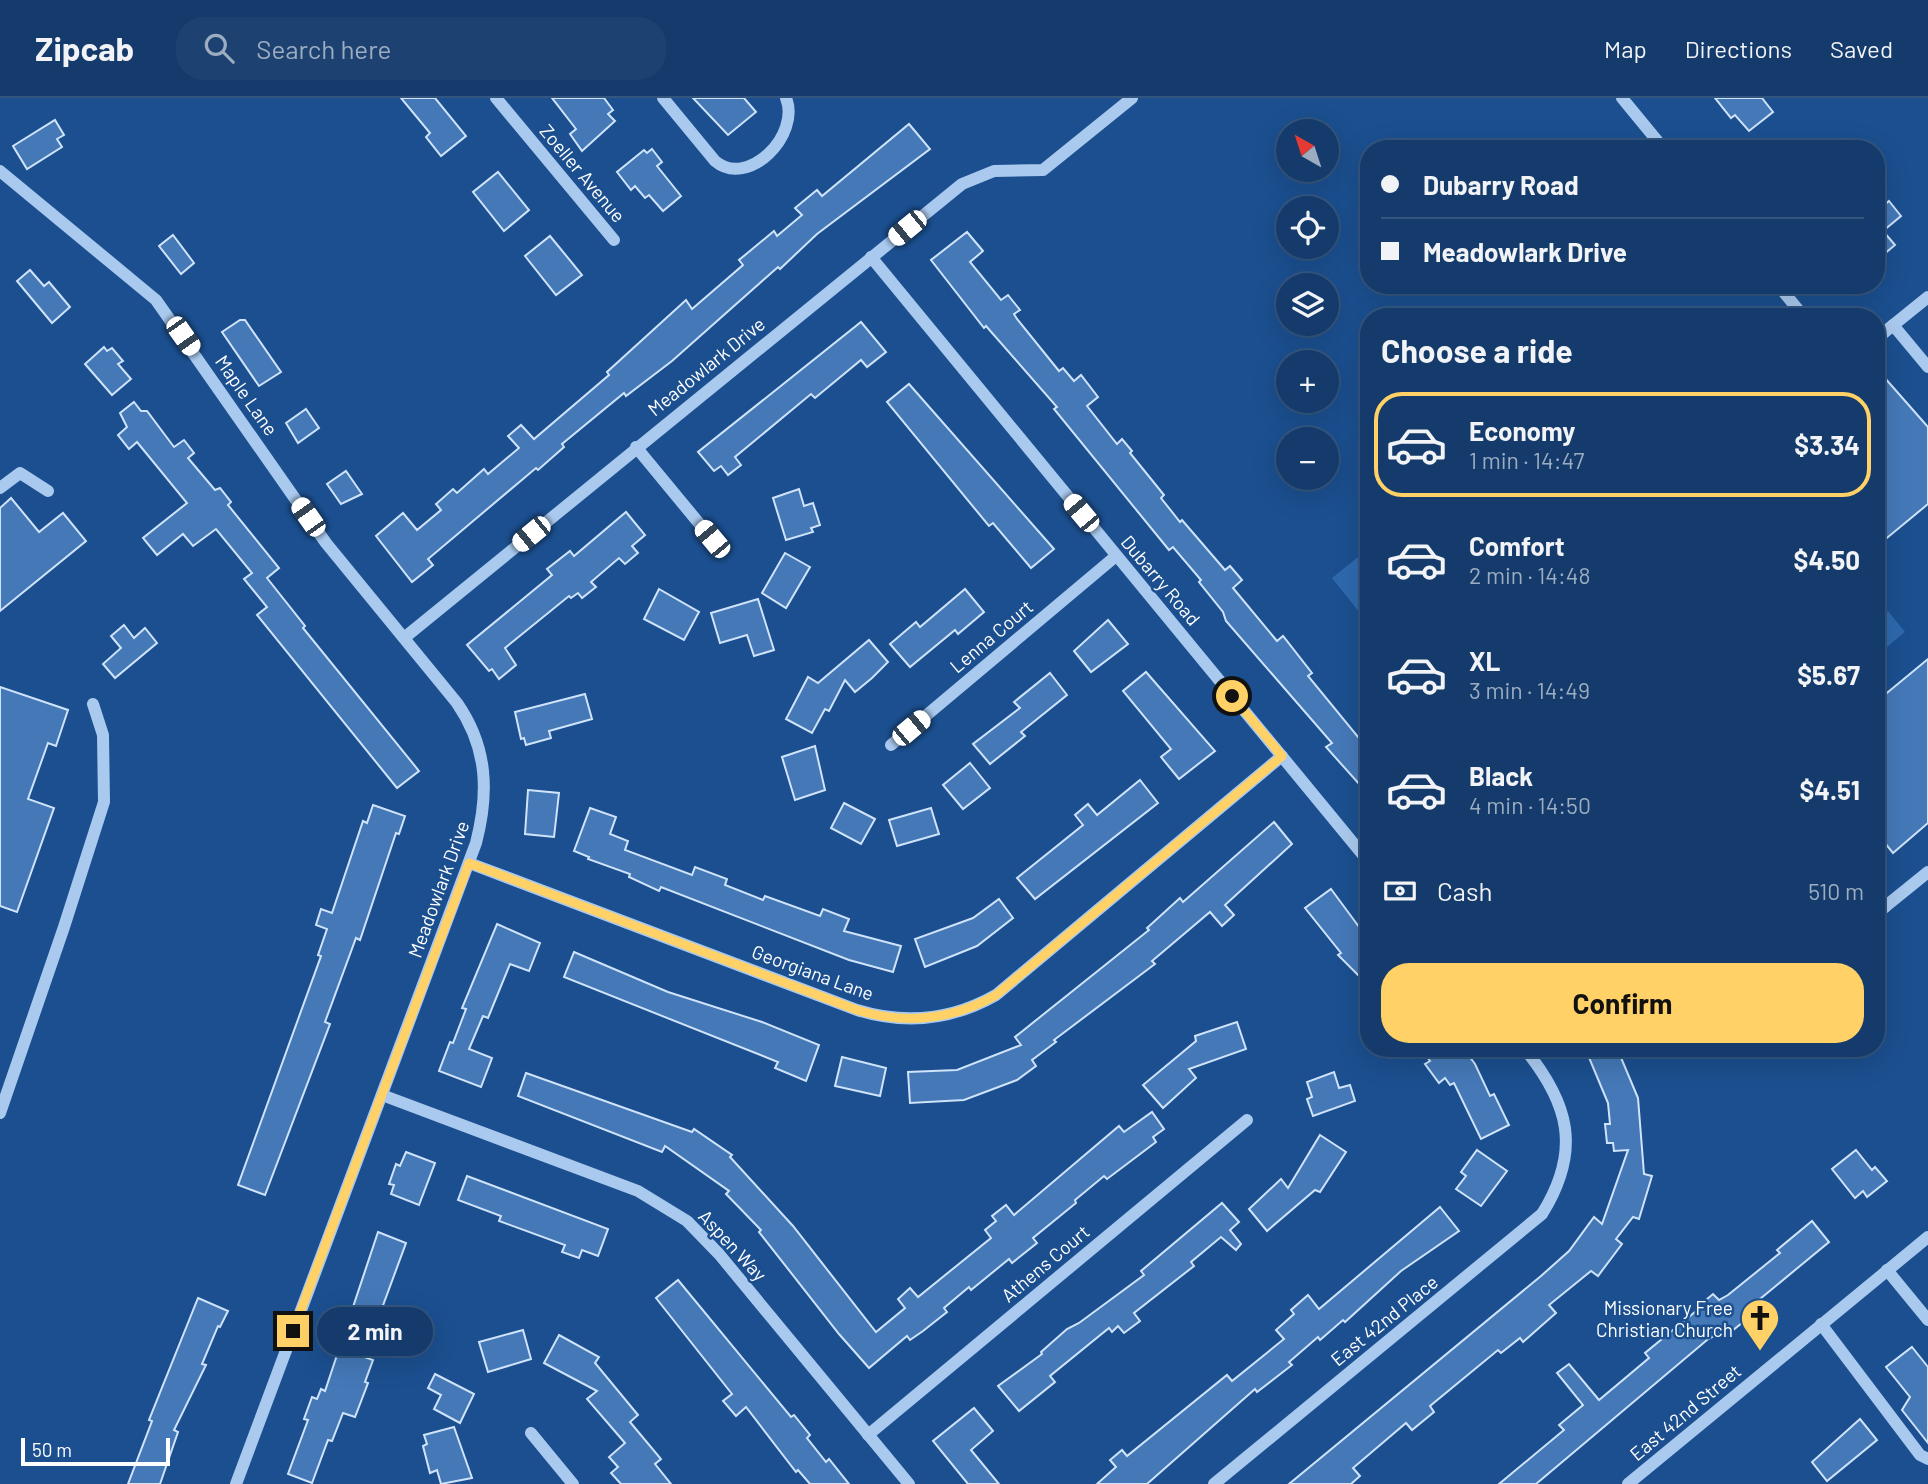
<!DOCTYPE html>
<html lang="en">
<head>
<meta charset="utf-8">
<style>
	body { margin:0; font-family:Barlow,sans-serif; background:#1d4271; color:#f1f3f6; height:100vh; display:flex; flex-direction:column; font-size:26px; white-space:nowrap }
	* { box-sizing:border-box; margin:0 }
	p { font-size:23px; color:#9dadc1 }
	.icon { flex:none; width:38px; height:38px; fill:none; stroke:currentColor; stroke-width:2; stroke-linecap:round; stroke-linejoin:round }
	.map { position:relative; flex:1; overflow:hidden }
	.sheet { position:absolute; left:1360px; top:210px; width:525px; height:749px; display:flex; flex-direction:column; background:#143b6b; border-radius:28px; box-shadow:0 7px 28px #0002,0 0 0 2px #33557e }
	.sheet>* { flex:none }
	.hud { position:absolute; left:1360px; top:42px; width:525px; height:154px; border-radius:28px; box-shadow:0 7px 28px #0002,0 0 0 2px #33557e; display:grid; align-content:center; height:154px; padding:0 21px; background:#143b6b }
	.needle { width:46px; rotate:321deg }
	.fabs { position:absolute; left:1276px; top:21px; display:grid; gap:14px }
	.fabs a { display:grid; place-items:center; width:63px; height:63px; border-radius:50%; background:#143b6b; box-shadow:0 7px 28px #0002,0 0 0 2px #33557e; font-size:35px }
	.scale { position:absolute; left:21px; bottom:18px; width:149px; box-sizing:border-box; padding-left:7px; border:4px solid #fff; border-top:0; font-size:19px; line-height:24px; white-space:nowrap; color:#fff; -webkit-text-stroke:5px #1b4f8f; paint-order:stroke }
	.end { position:absolute; width:32px; height:32px; margin:-16px; border:9px solid #ffd166; background:#111; box-shadow:0 0 0 4px #111 }
	.from { border-radius:50% }
	.bubble { position:absolute; height:49px; border-radius:24px; background:#143b6b; box-shadow:0 7px 28px #0002,0 0 0 2px #33557e; font-size:23px; font-weight:700; line-height:49px; text-align:center }
	.car { position:absolute; width:21px; height:42px; margin:-21px -10px; border-radius:9px; box-shadow:0 0 5px 2px #0007; background:linear-gradient(#fff 24%,#345 0 40%,#fff 0 76%,#345 0 86%,#fff 0) }
	.hud b { display:flex; align-items:center; gap:24px; height:66px; font-size:26px }
	.hud b+b { border-top:2px solid #33557e }
	.hud i { width:18px; height:18px; background:#f1f3f6 }
	ul { padding:0; list-style:none }
	li { display:flex; align-items:center; gap:21px; height:105px; margin:0 14px 10px; padding:0 7px; border:4px solid transparent; border-radius:28px }
	li div { flex:1 }
	li b { display:block; font-size:26px }
	li em { font-style:normal; font-weight:700 }
	li.on { border-color:#ffd166 }
	li>.icon { width:63px; height:63px; stroke-width:1.5 }
	h2 { padding:0 21px; font-size:32px; line-height:84px }
	.pay { display:flex; align-items:center; gap:18px; height:77px; padding:0 21px; font-size:26px }
	.pay p { margin-inline-start:auto }
	.button { display:flex; gap:14px; margin-top:auto; padding:14px 21px }
	.button a { flex:1; height:80px; border-radius:28px; background:#ffd166; color:#111; font-size:28px; font-weight:700; line-height:80px; text-align:center }
	header { display:flex; align-items:center; gap:42px; box-sizing:border-box; height:98px; padding:0 35px; background:#143b6b; border-bottom:2px solid #33557e }
	header strong { font-size:33px }
	nav { display:flex; gap:38px; margin-inline-start:auto; font-size:24px }
	.search { width:490px; height:63px; background:#1d4271; display:flex; align-items:center; gap:18px; box-sizing:border-box; padding:0 24px; border-radius:28px; color:#9dadc1; font-size:26px }
	.map>svg:first-child { display:block }
	.green { fill:#2e69ad }
	.building { fill:#4478b7; stroke:#cfe3fa; stroke-width:2 }
	.lines { fill:none; stroke-linecap:round; stroke-linejoin:round }
	.minor { stroke:#a9c9ee; stroke-width:12 }
	.route { stroke:#ffd166; stroke-width:9 }
	.labels { text-anchor:middle; dominant-baseline:central; stroke-width:5; stroke-linejoin:round; paint-order:stroke }
	.street-label { font-size:19px; fill:#fff; stroke:#1b4f8f }
	.poi-label { font-size:19px; fill:#fff; stroke:#1b4f8f; text-anchor:end }
</style>
</head>
<body>
<header>
<strong>Zipcab</strong>
<div class="search"><svg class="icon" aria-label="search" viewBox="0 0 24 24"><circle cx="10" cy="10" r="6"/><path d="M15 15l6 6"/></svg>Search here</div>
<nav><a>Map</a><a>Directions</a><a>Saved</a></nav>
</header>
<div class="map">
<svg width="1928" height="1386" viewBox="0 0 1928 1386">
	<rect width="100%" height="100%" fill="#1b4f8f"/>
	<g class="green">
		<polygon points="1368,451 1368,525 1332,480"/>
		<polygon points="1888,513 1905,534 1876,558 1876,523"/>
	</g>
	<g class="building">
		<polygon points="401,0 435,0 466,38 441,58 426,39 430,35"/>
		<polygon points="552,0 604,0 613,12 608,16 615,23 582,53 570,36 576,31"/>
		<polygon points="693,0 744,0 756,14 728,37"/>
		<polygon points="1715,0 1762,0 1773,14 1749,33 1735,17 1731,20"/>
		<polygon points="55,22 64,37 57,41 62,49 27,71 13,48"/>
		<polygon points="909,26 930,51 817,136 780,171 778,169 672,263 626,298 624,295 562,346 564,349 538,372 536,370 428,461 433,467 412,484 376,438 403,415 417,432 441,412 436,406 453,391 457,395 484,371 488,376 519,350 508,338 521,327 534,341 609,277 607,274 686,202 692,211 743,167 739,162 774,133 777,138 802,117 795,110 817,92 822,98"/>
		<polygon points="652,51 662,64 657,68 681,98 663,113 649,97 645,100 635,88 631,92 617,74 644,52 647,55"/>
		<polygon points="498,74 529,112 504,133 473,94"/>
		<polygon points="1889,103 1901,118 1883,133 1895,147 1876,163 1876,114"/>
		<polygon points="967,134 983,153 970,164 1001,202 1008,197 1020,212 1014,216 1017,221 1059,273 1063,270 1074,283 1081,277 1098,299 1087,308 1117,346 1122,341 1132,353 1130,355 1164,397 1161,400 1180,424 1182,422 1225,472 1230,468 1242,482 1233,490 1277,543 1283,538 1312,575 1308,578 1368,651 1368,696 1326,649 1332,645 1226,523 1223,514 1199,484 1201,482 1173,449 1169,452 1054,311 1057,309 986,228 984,230 931,162"/>
		<polygon points="173,137 194,165 181,176 159,148"/>
		<polygon points="550,138 582,177 556,197 525,158"/>
		<polygon points="30,172 44,188 49,184 70,209 52,225 17,183"/>
		<polygon points="240,222 245,222 281,274 259,288 222,234"/>
		<polygon points="861,224 886,254 867,269 861,262 815,300 811,296 735,359 741,367 728,377 721,368 714,373 698,354"/>
		<polygon points="104,249 107,253 112,250 123,263 118,266 131,281 112,297 85,266"/>
		<polygon points="1884,279 1928,329 1928,406 1876,449 1876,286"/>
		<polygon points="909,286 1054,451 1031,470 993,425 989,428 887,304"/>
		<polygon points="134,304 141,313 147,313 174,349 184,342 194,355 188,360 215,392 220,390 231,404 228,407 279,470 267,480 305,528 303,530 419,673 397,690 257,517 267,509 244,481 252,475 216,431 193,448 183,436 157,457 143,440 187,405 137,344 129,351 118,337 127,329 120,315"/>
		<polygon points="306,311 319,330 298,345 286,325"/>
		<polygon points="346,373 362,396 341,406 327,386"/>
		<polygon points="799,391 804,408 813,405 820,427 811,430 813,434 786,442 773,400"/>
		<polygon points="11,400 39,434 63,415 86,443 0,513 0,410"/>
		<polygon points="626,414 645,437 632,448 638,455 625,466 619,460 591,484 596,489 582,500 578,495 571,500 569,498 505,550 516,567 499,581 492,571 489,573 467,547 552,477 547,471 570,453 574,458"/>
		<polygon points="785,455 810,469 786,510 762,495"/>
		<polygon points="659,491 699,514 684,542 644,521"/>
		<polygon points="965,491 984,514 958,536 955,532 910,569 890,546 916,524 920,529"/>
		<polygon points="758,501 774,552 754,558 747,537 720,545 711,515"/>
		<polygon points="1108,522 1128,546 1091,574 1074,553"/>
		<polygon points="124,527 134,540 145,530 157,545 115,580 103,566 121,550 111,538"/>
		<polygon points="869,542 888,564 872,580 855,594 845,582 829,613 825,611 812,635 786,621 808,579 818,585"/>
		<polygon points="1928,561 1928,725 1893,755 1876,734 1876,604"/>
		<polygon points="1146,574 1215,653 1179,681 1161,659 1171,651 1123,593"/>
		<polygon points="1050,575 1067,597 1021,634 1025,638 990,666 973,646 1020,610 1014,604"/>
		<polygon points="0,589 68,612 56,648 48,645 28,701 54,710 17,814 0,808"/>
		<polygon points="585,596 592,621 549,633 551,640 526,647 524,640 521,641 515,614"/>
		<polygon points="815,648 825,692 795,702 782,659"/>
		<polygon points="970,665 990,690 963,711 943,687"/>
		<polygon points="1140,682 1158,705 1035,801 1017,780 1083,727 1075,717 1088,706 1097,717"/>
		<polygon points="528,692 559,695 554,739 525,736"/>
		<polygon points="844,705 875,721 861,746 831,730"/>
		<polygon points="373,707 405,718 399,736 396,735 360,842 356,840 325,924 330,926 265,1097 238,1087 321,858 318,857 327,831 316,827 321,811 332,815 363,723 367,725"/>
		<polygon points="590,710 616,719 610,736 628,743 625,752 692,777 695,769 727,781 725,787 763,802 765,798 820,818 823,811 849,821 844,833 901,848 893,874 849,862 661,789 659,793 629,779 630,776 588,761 589,759 574,753"/>
		<polygon points="931,710 939,736 897,748 889,722"/>
		<polygon points="1274,724 1292,746 1225,807 1234,817 1222,828 1210,814 1152,863 1155,866 1054,942 1056,944 1032,962 1036,968 1017,982 964,1002 910,1005 908,974 957,972 1021,947 1015,939 1149,832 1147,830 1180,800 1183,804"/>
		<polygon points="1331,791 1368,841 1368,887 1338,857 1341,855 1305,810"/>
		<polygon points="999,801 1013,820 977,848 925,869 915,841 973,820"/>
		<polygon points="497,826 540,845 529,873 510,866 488,920 483,918 469,951 492,960 481,989 439,973 450,944 453,945 466,911 462,910"/>
		<polygon points="574,854 668,894 762,924 819,947 806,983 775,970 778,964 564,879"/>
		<polygon points="1237,924 1246,951 1189,971 1196,980 1163,1010 1143,987 1196,943 1195,938"/>
		<polygon points="1420,950 1463,950 1475,966 1490,998 1494,996 1509,1027 1481,1041 1454,985 1450,987 1445,980 1439,985 1425,966 1430,963"/>
		<polygon points="1585,950 1617,950 1638,1000 1644,1076 1652,1078 1639,1121 1633,1119 1616,1141 1622,1146 1598,1178 1591,1173 1549,1207 1556,1215 1523,1244 1520,1240 1501,1255 1498,1252 1430,1308 1434,1314 1412,1332 1406,1325 1353,1370 1360,1378 1351,1386 1289,1386 1541,1178 1569,1153 1594,1119 1602,1126 1628,1052 1614,1053 1613,1045 1607,1045 1605,1026 1610,1026 1608,1005"/>
		<polygon points="842,959 886,970 880,998 835,988"/>
		<polygon points="1334,974 1339,990 1350,987 1355,1003 1313,1018 1307,1001 1312,999 1307,984"/>
		<polygon points="526,975 692,1034 694,1031 732,1057 730,1059 793,1128 876,1234 905,1210 898,1201 910,1190 918,1199 991,1140 985,1132 996,1123 992,1118 1006,1107 1014,1117 1119,1028 1124,1034 1152,1014 1164,1031 1153,1039 1156,1044 1107,1081 1104,1078 1075,1102 1076,1105 1033,1140 1037,1145 1012,1165 1009,1161 971,1192 969,1189 944,1210 947,1214 923,1233 910,1242 907,1238 869,1270 839,1236 759,1134 761,1132 726,1096 729,1093 665,1048 662,1054 518,998"/>
		<polygon points="1320,1037 1346,1054 1320,1094 1315,1092 1267,1133 1249,1111 1281,1081 1288,1090"/>
		<polygon points="1477,1052 1507,1073 1481,1108 1456,1091 1466,1078 1461,1074"/>
		<polygon points="1856,1052 1872,1072 1875,1069 1887,1083 1867,1099 1863,1093 1855,1100 1832,1071"/>
		<polygon points="406,1054 435,1065 419,1107 391,1096 394,1087 389,1086 396,1066 400,1068"/>
		<polygon points="467,1078 608,1131 598,1158 582,1152 579,1160 562,1154 565,1147 499,1123 501,1118 458,1102"/>
		<polygon points="1222,1105 1239,1124 1230,1132 1241,1146 1236,1152 1221,1139 1191,1164 1194,1168 1134,1215 1140,1223 1124,1235 1118,1228 1112,1234 1109,1230 1050,1278 1055,1284 1019,1313 998,1288 1042,1256 1041,1254 1067,1231 1079,1225 1144,1177 1141,1173"/>
		<polygon points="1440,1109 1459,1133 1401,1173 1345,1224 1343,1222 1320,1242 1318,1239 1289,1264 1292,1267 1257,1294 1255,1291 1147,1386 1097,1386 1116,1369 1110,1362 1122,1352 1127,1358 1227,1277 1232,1283 1284,1241 1276,1232 1294,1216 1291,1212 1308,1197 1319,1211"/>
		<polygon points="1812,1123 1829,1144 1743,1215 1747,1221 1728,1236 1725,1232 1707,1242 1536,1386 1499,1386 1564,1332 1559,1327 1583,1307 1557,1275 1569,1266 1599,1302 1649,1260 1645,1255 1701,1209 1700,1207 1713,1196 1719,1202 1728,1197 1780,1155 1777,1152"/>
		<polygon points="378,1134 406,1145 364,1259 373,1262 365,1284 368,1285 355,1319 343,1315 332,1343 328,1342 312,1385 288,1376 308,1322 304,1321 312,1299 317,1301 321,1291 325,1293"/>
		<polygon points="678,1182 791,1319 794,1317 810,1337 807,1340 826,1364 829,1361 849,1386 810,1386 798,1372 796,1374 746,1309 736,1318 723,1303 732,1296 656,1200"/>
		<polygon points="198,1200 228,1213 220,1229 218,1228 202,1266 206,1267 174,1332 178,1334 160,1386 128,1386 152,1323 149,1322"/>
		<polygon points="523,1232 531,1261 488,1274 479,1244"/>
		<polygon points="559,1237 599,1259 595,1265 638,1317 630,1324 661,1361 655,1366 671,1386 621,1386 611,1375 618,1369 609,1359 625,1345 587,1301 597,1293 544,1265"/>
		<polygon points="1912,1249 1928,1269 1928,1345 1902,1312 1910,1299 1886,1269"/>
		<polygon points="435,1276 474,1296 460,1325 434,1311 441,1297 428,1290"/>
		<polygon points="974,1310 993,1333 971,1352 999,1386 968,1386 933,1343"/>
		<polygon points="1860,1321 1877,1342 1827,1383 1812,1364"/>
		<polygon points="454,1329 472,1380 441,1386 437,1372 430,1375 423,1348 427,1346 424,1337"/>
	</g>
	<g class="lines">
		<g class="minor">
			<polyline points="496,0 614,142"/>
			<path d="M663,0L715,63C748,91 801,37 786,0"/>
			<polyline points="1622,0 1664,51"/>
			<path d="M0,73L156,202L326,445L457,605C488,650 489,695 476,745L236,1386"/>
			<polyline points="871,159 1368,763"/>
			<polyline points="1778,187 1804,219"/>
			<polyline points="1893,227 1928,269"/>
			<polyline points="1876,241 1928,199"/>
			<polyline points="636,349 712,441"/>
			<polyline points="0,390 20,375 48,393"/>
			<polyline points="404,540 962,86 994,73 1043,72 1132,0"/>
			<polyline points="891,647 1116,458"/>
			<path d="M469,765L857,912C906,927 952,922 996,897L1282,658"/>
			<polyline points="1876,798 1885,809"/>
			<polyline points="1876,816 1928,774"/>
			<polyline points="382,997 638,1093 687,1123 719,1156 909,1386"/>
			<polyline points="0,1015 64,829 104,704 103,637 93,606"/>
			<polyline points="1887,1172 1928,1222"/>
			<polyline points="1821,1226 1920,1357 1928,1361"/>
			<polyline points="531,1335 573,1386"/>
			<polyline points="868,1337 1247,1022"/>
			<path d="M1214,1386L1542,1116C1582,1052 1569,1005 1524,950"/>
			<polyline points="1628,1386 1928,1139"/>
		</g>
	</g>
	<g class="lines">
		<path class="route" d="M293,1233L469,765L857,912C906,927 952,922 996,897L1282,658L1232,598"/>
	</g>
	<defs>
		<g id="church-pin" transform="scale(2.0125)"><path d="M0 17L-7.5 6A9.5 9.5 0 1 1 7.5 6Z" fill="#ffd166" stroke="#1b4f8f"/><path d="M-1.2-6h2.4v3.5h3.3v2.4h-3.3V6h-2.4V-.1h-3.3v-2.4h3.3Z" fill="#111"/></g>
	</defs>
	<g fill-rule="evenodd">
		<use href="#church-pin" x="1760" y="1220"/>
	</g>
	<g class="labels">
		<g class="street-label">
			<text transform="translate(583 75) rotate(50)">Zoeller Avenue</text>
			<text transform="translate(706 268) rotate(-39)">Meadowlark Drive</text>
			<text transform="translate(247 297) rotate(55)">Maple Lane</text>
			<text transform="translate(1161 482) rotate(50)">Dubarry Road</text>
			<text transform="translate(991 538) rotate(-40)">Lenna Court</text>
			<text transform="translate(438 791) rotate(-70)">Meadowlark Drive</text>
			<text transform="translate(813 874) rotate(20)">Georgiana Lane</text>
			<text transform="translate(733 1147) rotate(47)">Aspen Way</text>
			<text transform="translate(1045 1165) rotate(-40)">Athens Court</text>
			<text transform="translate(1384 1222) rotate(-39)">East 42nd Place</text>
			<text transform="translate(1685 1314) rotate(-40)">East 42nd Street</text>
		</g>
		<g class="poi-label">
			<text x="1733" y="1209">Missionary Free<tspan x="1733" dy="22">Christian Church</tspan></text>
		</g>
	</g>
</svg>
<div class="fabs">
<a><svg class="needle" viewBox="-14 -14 28 28"><path d="M0-13l5 13h-10z" fill="#e53935"/><path d="M0 13l5-13h-10z" fill="#9dadc1"/></svg></a>
<a><svg class="icon" aria-label="locate" viewBox="0 0 24 24"><circle cx="12" cy="12" r="6"/><path d="M12 2v4M12 18v4M2 12h4M18 12h4"/></svg></a>
<a><svg class="icon" aria-label="layers" viewBox="0 0 24 24"><path d="M12 4l9 5-9 5-9-5zM3 14l9 5 9-5"/></svg></a>
<a>+</a>
<a>−</a>
</div>
<div class="scale">50 m</div>
<i class="end from" style="left:1232px;top:598px"></i>
<i class="end" style="left:293px;top:1233px"></i>
<div class="bubble" style="left:317px;top:1209px;width:116px">2 min</div>
<i class="car" style="left:907px;top:130px;rotate:231deg"></i>
<i class="car" style="left:183px;top:238px;rotate:145deg"></i>
<i class="car" style="left:1081px;top:415px;rotate:320deg"></i>
<i class="car" style="left:308px;top:419px;rotate:325deg"></i>
<i class="car" style="left:531px;top:436px;rotate:231deg"></i>
<i class="car" style="left:712px;top:441px;rotate:320deg"></i>
<i class="car" style="left:911px;top:630px;rotate:50deg"></i>
<div class="hud">
<b><i class="from"></i>Dubarry Road</b>
<b><i></i>Meadowlark Drive</b>
</div>
<section class="sheet">
<h2>Choose a ride</h2>
<ul>
<li class="on"><svg class="icon" aria-label="car" viewBox="0 0 24 24"><path d="M5 17H2v-5l4-1 3-4h7l3 4 3 1v5h-3M9 17h6M6 11h13"/><circle cx="7" cy="17" r="2"/><circle cx="17" cy="17" r="2"/></svg><div><b>Economy</b><p>1 min · 14:47</p></div><em>$3.34</em></li>
<li><svg class="icon" aria-label="car" viewBox="0 0 24 24"><path d="M5 17H2v-5l4-1 3-4h7l3 4 3 1v5h-3M9 17h6M6 11h13"/><circle cx="7" cy="17" r="2"/><circle cx="17" cy="17" r="2"/></svg><div><b>Comfort</b><p>2 min · 14:48</p></div><em>$4.50</em></li>
<li><svg class="icon" aria-label="car" viewBox="0 0 24 24"><path d="M5 17H2v-5l4-1 3-4h7l3 4 3 1v5h-3M9 17h6M6 11h13"/><circle cx="7" cy="17" r="2"/><circle cx="17" cy="17" r="2"/></svg><div><b>XL</b><p>3 min · 14:49</p></div><em>$5.67</em></li>
<li><svg class="icon" aria-label="car" viewBox="0 0 24 24"><path d="M5 17H2v-5l4-1 3-4h7l3 4 3 1v5h-3M9 17h6M6 11h13"/><circle cx="7" cy="17" r="2"/><circle cx="17" cy="17" r="2"/></svg><div><b>Black</b><p>4 min · 14:50</p></div><em>$4.51</em></li>
</ul>
<div class="pay"><svg class="icon" aria-label="cash" viewBox="0 0 24 24"><path d="M3 7h18v10H3z"/><circle cx="12" cy="12" r="2"/></svg>Cash<p>510 m</p></div>
<div class="button"><a>Confirm</a></div>
</section>
</div>
</body>
</html>
